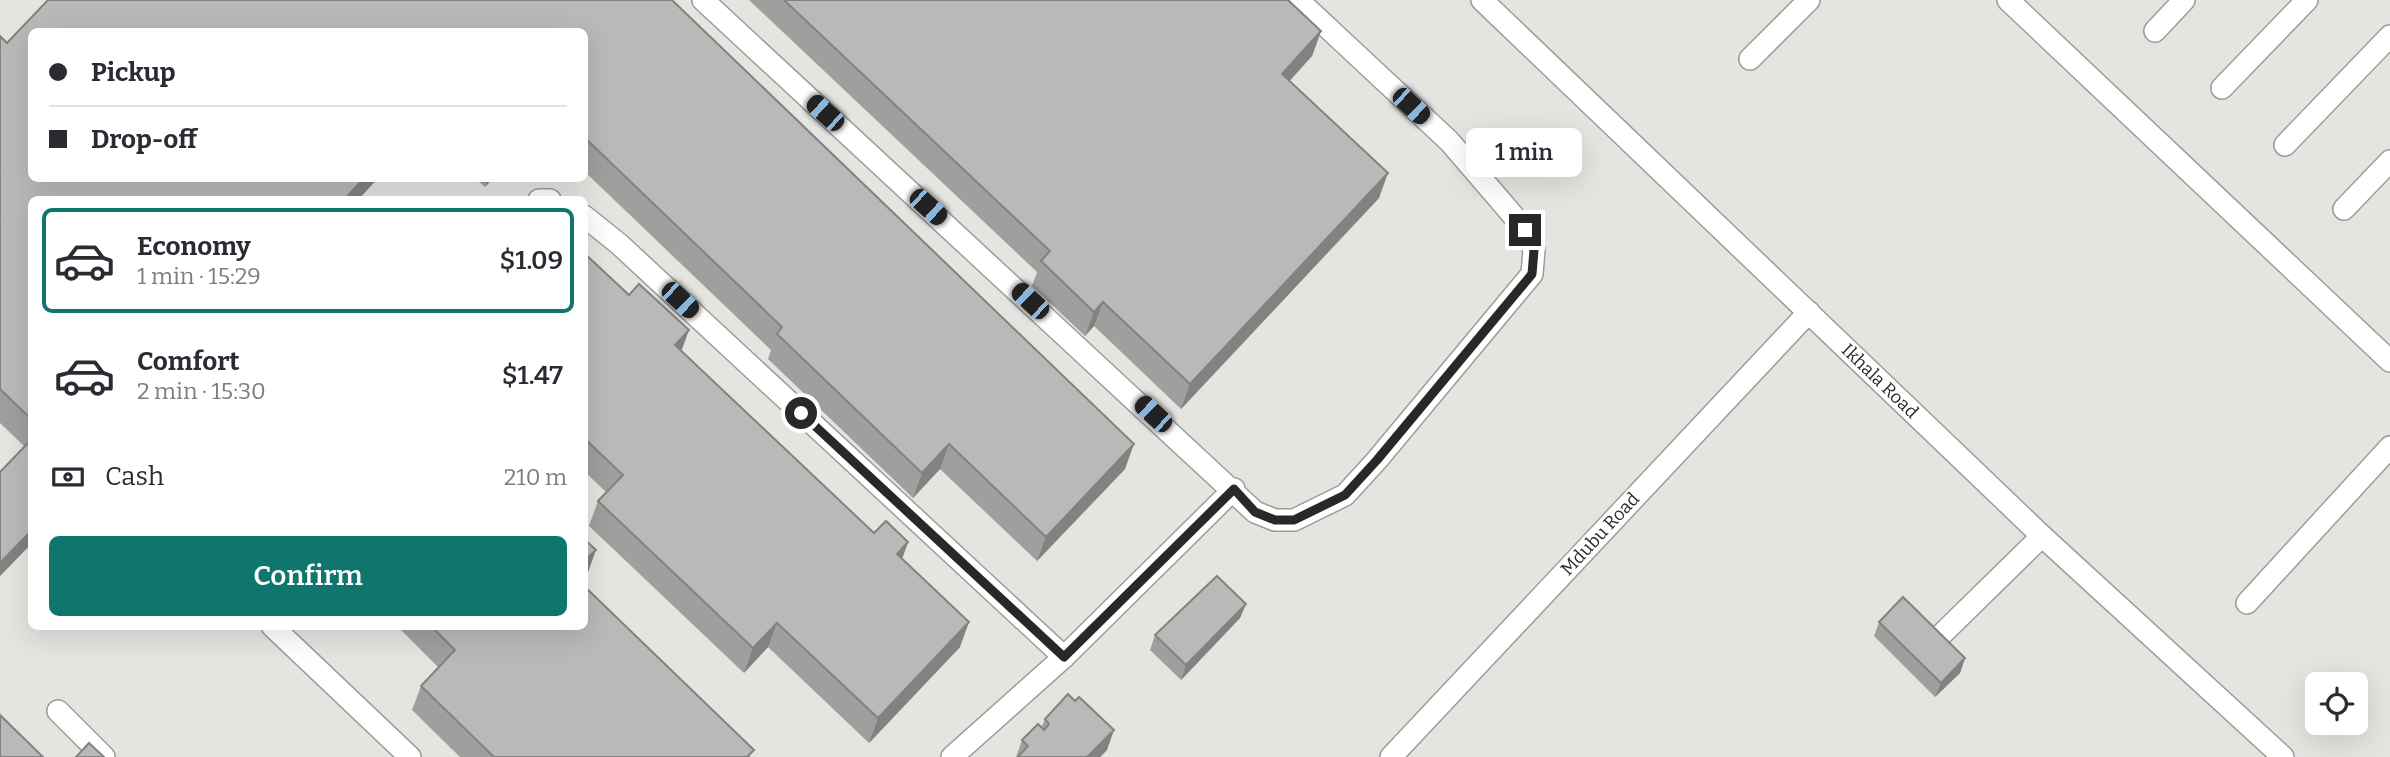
<!DOCTYPE html>
<html lang="en">
<head>
<meta charset="utf-8">
<style>
	body { margin:0; font-family:Bitter,serif; background:#f7f7f7; color:#2b2b33; height:100vh; display:flex; flex-direction:column; font-size:26px; white-space:nowrap }
	* { box-sizing:border-box; margin:0 }
	p { font-size:23px; color:#7c7c81 }
	.icon { flex:none; width:38px; height:38px; fill:none; stroke:currentColor; stroke-width:2; stroke-linecap:round; stroke-linejoin:round }
	.map { position:relative; flex:1; overflow:hidden }
	.side { position:absolute; left:28px; top:196px; width:560px; height:434px; display:flex; flex-direction:column; background:#fff; border-radius:10px; box-shadow:0 7px 28px #0002 }
	.side>* { flex:none }
	.hud { position:absolute; left:28px; top:28px; width:560px; height:154px; border-radius:10px; box-shadow:0 7px 28px #0002; display:grid; align-content:center; height:154px; padding:0 21px; background:#fff }
	.fabs { position:absolute; left:2305px; top:672px; display:grid; gap:14px }
	.fabs a { display:grid; place-items:center; width:63px; height:63px; border-radius:10px; background:#fff; box-shadow:0 7px 28px #0002; font-size:35px }
	.end { position:absolute; width:32px; height:32px; margin:-16px; border:9px solid #282827; background:#fff; box-shadow:0 0 0 4px #fff }
	.from { border-radius:50% }
	.bubble { position:absolute; height:49px; border-radius:10px; background:#fff; box-shadow:0 7px 28px #0002; font-size:23px; font-weight:600; line-height:49px; text-align:center }
	.car { position:absolute; width:21px; height:42px; margin:-21px -10px; border-radius:9px; box-shadow:0 0 5px 2px #0007; background:linear-gradient(#222 24%,#8ab4d8 0 40%,#222 0 76%,#8ab4d8 0 86%,#222 0) }
	.hud b { display:flex; align-items:center; gap:24px; height:66px; font-size:26px }
	.hud b+b { border-top:2px solid #e1e1e2 }
	.hud i { width:18px; height:18px; background:#2b2b33 }
	ul { padding:12px 0 0; list-style:none }
	li { display:flex; align-items:center; gap:21px; height:105px; margin:0 14px 10px; padding:0 7px; border:4px solid transparent; border-radius:10px }
	li div { flex:1 }
	li b { display:block; font-size:26px }
	li em { font-style:normal; font-weight:600 }
	li.selected { border-color:#0f766e }
	li>.icon { width:63px; height:63px; stroke-width:1.5 }
	.pay { display:flex; align-items:center; gap:18px; height:77px; padding:0 21px; font-size:26px }
	.pay p { margin-inline-start:auto }
	.action { display:flex; gap:14px; margin-top:auto; padding:14px 21px }
	.action a { flex:1; height:80px; border-radius:10px; background:#0f766e; color:#fff; font-size:28px; font-weight:600; line-height:80px; text-align:center }
	.map>svg:first-child { display:block }
	.lines { fill:none; stroke-linecap:round; stroke-linejoin:round }
	.lane-casing { stroke:#9d9d9a; stroke-width:24 }
	.lane { stroke:#fff; stroke-width:21 }
	.wall { fill:#9fa09d }
	.shaded-wall { fill:#828280 }
	.building { fill:#b9bab7; stroke:#828280; stroke-width:2 }
	.route { stroke:#282827; stroke-width:9 }
	.labels { text-anchor:middle; dominant-baseline:central; stroke-width:5; stroke-linejoin:round; paint-order:stroke }
	.street-label { font-size:18px; fill:#282827; stroke:#fff }
</style>
</head>
<body>
<div class="map">
<svg width="2390" height="757" viewBox="0 0 2390 757">
	<rect width="100%" height="100%" fill="#e4e5e1"/>
	<g class="lines">
		<g class="lane-casing">
			<g id="lane">
				<polyline points="703,0 1255,512 1275,520 1294,520 1345,495 1377,460 1532,274 1534,250 1525,230 1505,206 1449,141 1298,0"/>
				<polyline points="1482,0 2042,536 2283,757"/>
				<polyline points="2008,0 2390,361"/>
				<polyline points="2155,31 2184,0"/>
				<polyline points="1750,59 1809,0"/>
				<polyline points="2222,88 2307,0"/>
				<polyline points="2285,145 2390,36"/>
				<polyline points="539,200 550,200"/>
				<polyline points="2344,209 2390,161"/>
				<polyline points="584,216 619,244 1064,657"/>
				<polyline points="2247,603 2390,447"/>
				<polyline points="272,626 410,757"/>
				<polyline points="1941,635 2042,536"/>
				<polyline points="58,711 104,757"/>
				<polyline points="952,757 1064,657 1234,489"/>
				<polyline points="1391,757 1809,312"/>
			</g>
		</g>
		<use href="#lane" class="lane"/>
	</g>
	<g class="wall">
		<polygon points="672,0 1125,469 1037,561 940,469 913,498 768,359 771,350 584,171 584,32 32,178 378,178 358,200 32,200 32,543 0,576 24,446 0,423 0,36 7,43"/>
		<polygon points="749,0 1288,0 1321,31 1312,56 1290,81 1379,198 1181,409 1094,326 1085,336 1032,286 1037,272"/>
		<polygon points="475,178 493,178 485,187"/>
		<polygon points="584,253 681,351 874,533 908,542 902,559 960,647 869,743 768,647 744,673 589,526 598,501 606,492 584,471"/>
		<polygon points="1246,604 1240,618 1181,680 1150,650 1155,635"/>
		<polygon points="1879,622 1965,658 1960,673 1935,697 1874,636"/>
		<polygon points="397,626 584,626 751,757 460,757 412,710 421,686 438,667"/>
		<polygon points="1045,719 1107,750 1100,757 1016,757 1022,740 1041,728"/>
	</g>
	<g class="shaded-wall">
		<polygon points="1321,31 1312,56 1273,98 1282,74"/>
		<polygon points="1388,173 1379,198 1181,409 1190,384"/>
		<polygon points="364,178 378,178 358,200 344,200"/>
		<polygon points="488,178 493,178 485,187"/>
		<polygon points="1103,302 1094,326 1085,336 1094,312"/>
		<polygon points="689,330 680,355 675,345"/>
		<polygon points="949,444 940,469 913,498 922,473"/>
		<polygon points="1134,444 1125,469 1037,561 1046,537"/>
		<polygon points="32,530 32,543 0,576 0,563"/>
		<polygon points="908,542 899,567 897,554"/>
		<polygon points="596,550 587,575 584,577 584,561"/>
		<polygon points="1246,604 1240,618 1181,680 1186,665"/>
		<polygon points="969,622 960,647 869,743 878,718"/>
		<polygon points="777,623 768,647 744,673 753,648"/>
		<polygon points="1965,658 1960,673 1935,697 1941,683"/>
		<polygon points="1114,730 1107,750 1100,757 1087,757"/>
	</g>
	<g class="building">
		<polygon points="48,0 672,0 1134,444 1046,537 949,444 922,473 777,334 782,327 584,137 584,32 32,32 32,178 364,178 344,200 32,200 32,420 0,389 0,36 7,43"/>
		<polygon points="784,0 1288,0 1321,31 1282,74 1388,173 1190,384 1103,302 1094,312 1041,261 1050,251"/>
		<polygon points="584,253 629,295 639,284 689,330 675,345 874,533 886,521 908,542 897,554 969,622 878,718 777,623 753,648 598,501 623,475 584,438"/>
		<polygon points="32,439 32,530 0,563 0,472"/>
		<polygon points="584,539 596,550 584,561"/>
		<polygon points="1217,576 1246,604 1186,665 1155,635"/>
		<polygon points="584,586 754,750 747,757 494,757 421,686 455,650 431,626 584,626"/>
		<polygon points="1903,597 1965,658 1941,683 1879,622"/>
		<polygon points="1068,694 1075,701 1079,697 1114,730 1087,757 1018,757 1028,746 1022,740 1038,724 1044,730 1049,724 1045,719"/>
		<polygon points="0,715 43,757 0,757"/>
		<polygon points="89,743 104,757 76,757"/>
	</g>
	<g class="lines">
		<polyline class="route" points="801,413 1064,657 1234,489 1255,512 1275,520 1294,520 1345,495 1377,460 1532,274 1534,250 1525,230"/>
	</g>
	<g class="labels">
		<g class="street-label">
			<text transform="translate(1880 381) rotate(44)">Ikhala Road</text>
			<text transform="translate(1600 534) rotate(-47)">Mdubu Road</text>
		</g>
	</g>
</svg>
<div class="fabs">
<a><svg class="icon" aria-label="locate" viewBox="0 0 24 24"><circle cx="12" cy="12" r="6"/><path d="M12 2v4M12 18v4M2 12h4M18 12h4"/></svg></a>
</div>
<i class="end from" style="left:801px;top:413px"></i>
<i class="end" style="left:1525px;top:230px"></i>
<div class="bubble" style="left:1466px;top:128px;width:116px">1 min</div>
<i class="car" style="left:1411px;top:106px;rotate:133deg"></i>
<i class="car" style="left:825px;top:113px;rotate:312deg"></i>
<i class="car" style="left:928px;top:207px;rotate:132deg"></i>
<i class="car" style="left:680px;top:300px;rotate:133deg"></i>
<i class="car" style="left:1030px;top:301px;rotate:313deg"></i>
<i class="car" style="left:1153px;top:414px;rotate:313deg"></i>
<div class="hud">
<b><i class="from"></i>Pickup</b>
<b><i></i>Drop-off</b>
</div>
<section class="side">
<ul>
<li class="selected"><svg class="icon" aria-label="car" viewBox="0 0 24 24"><path d="M5 17H2v-5l4-1 3-4h7l3 4 3 1v5h-3M9 17h6M6 11h13"/><circle cx="7" cy="17" r="2"/><circle cx="17" cy="17" r="2"/></svg><div><b>Economy</b><p>1 min · 15:29</p></div><em>$1.09</em></li>
<li><svg class="icon" aria-label="car" viewBox="0 0 24 24"><path d="M5 17H2v-5l4-1 3-4h7l3 4 3 1v5h-3M9 17h6M6 11h13"/><circle cx="7" cy="17" r="2"/><circle cx="17" cy="17" r="2"/></svg><div><b>Comfort</b><p>2 min · 15:30</p></div><em>$1.47</em></li>
</ul>
<div class="pay"><svg class="icon" aria-label="cash" viewBox="0 0 24 24"><path d="M3 7h18v10H3z"/><circle cx="12" cy="12" r="2"/></svg>Cash<p>210 m</p></div>
<div class="action"><a>Confirm</a></div>
</section>
</div>
</body>
</html>
